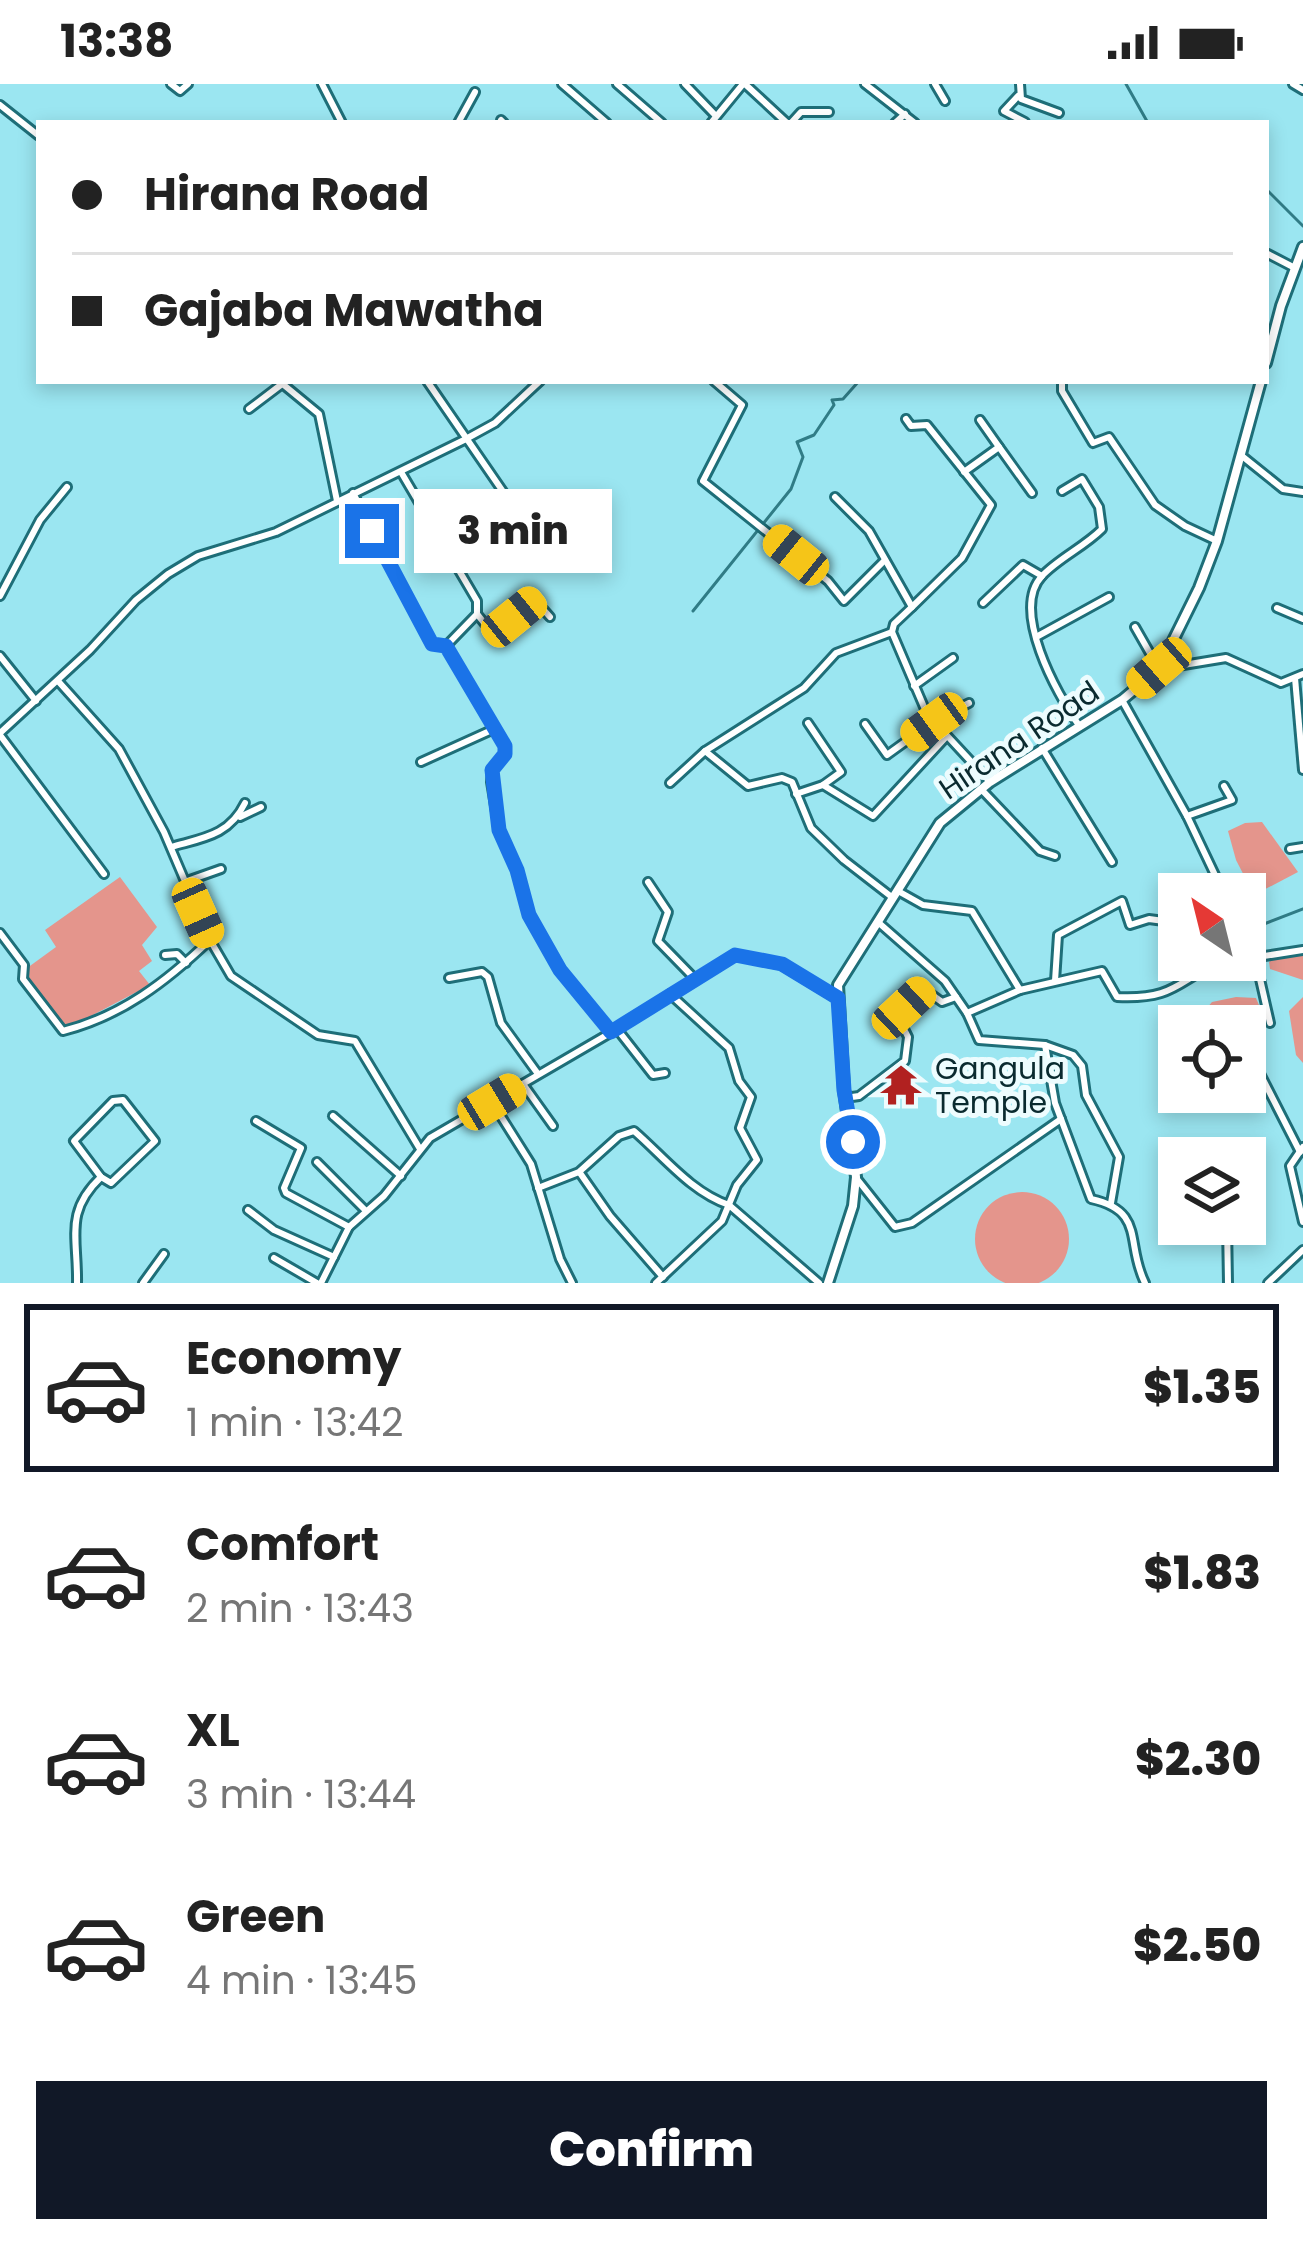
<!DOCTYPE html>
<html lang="en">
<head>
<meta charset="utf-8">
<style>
	body { margin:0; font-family:Poppins,sans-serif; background:#f6f6f6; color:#222; height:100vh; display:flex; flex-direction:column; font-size:45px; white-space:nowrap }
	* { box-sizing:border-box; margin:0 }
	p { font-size:39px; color:#767676 }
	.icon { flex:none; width:66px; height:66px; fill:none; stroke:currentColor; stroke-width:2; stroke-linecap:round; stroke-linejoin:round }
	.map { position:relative; height:1199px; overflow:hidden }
	.details { display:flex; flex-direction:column; background:#fff; flex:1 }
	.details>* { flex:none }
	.guide { position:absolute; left:36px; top:36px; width:1233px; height:264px; border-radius:0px; box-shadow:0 6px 18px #0003; display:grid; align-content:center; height:264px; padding:0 36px; background:#fff }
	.needle { width:78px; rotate:325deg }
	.controls { position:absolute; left:1158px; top:789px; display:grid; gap:24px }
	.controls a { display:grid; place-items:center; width:108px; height:108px; border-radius:0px; background:#fff; box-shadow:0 6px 18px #0003; font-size:60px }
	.end { position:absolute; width:54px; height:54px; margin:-27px; border:15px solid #1a73e8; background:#fff; box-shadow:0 0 0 6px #fff }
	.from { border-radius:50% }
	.bubble { position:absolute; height:84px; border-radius:0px; background:#fff; box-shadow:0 6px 18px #0003; font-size:39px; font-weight:800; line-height:84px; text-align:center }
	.car { position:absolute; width:36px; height:72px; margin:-36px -18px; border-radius:15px; box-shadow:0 0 9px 3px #0007; background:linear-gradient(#f5c518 24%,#345 0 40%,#f5c518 0 76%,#345 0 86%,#f5c518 0) }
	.guide b { display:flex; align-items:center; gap:42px; height:114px; font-size:45px }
	.guide b+b { border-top:3px solid #e0e0e0 }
	.guide i { width:30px; height:30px; background:#222 }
	ul { padding:21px 0 0; list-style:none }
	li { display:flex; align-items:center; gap:36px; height:168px; margin:0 24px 18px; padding:0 12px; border:6px solid transparent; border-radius:0px }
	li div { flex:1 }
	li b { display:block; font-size:45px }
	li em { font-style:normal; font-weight:800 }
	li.active { border-color:#111827 }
	li>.icon { width:108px; height:108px; stroke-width:1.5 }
	.cta { display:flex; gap:24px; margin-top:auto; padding:24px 36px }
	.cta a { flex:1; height:138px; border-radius:0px; background:#111827; color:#fff; font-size:48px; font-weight:800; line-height:138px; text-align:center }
	.status { display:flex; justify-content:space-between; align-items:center; height:84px; padding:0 60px; background:#fff; direction:ltr }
	.status svg { height:33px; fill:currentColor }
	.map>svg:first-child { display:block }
	.green { fill:#e4958c }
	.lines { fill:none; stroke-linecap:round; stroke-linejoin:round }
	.stream { stroke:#307c86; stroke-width:3 }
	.street-casing { stroke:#1e6e78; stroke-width:12 }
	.secondary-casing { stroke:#1e6e78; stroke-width:14 }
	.street { stroke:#fff; stroke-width:6 }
	.secondary { stroke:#fff; stroke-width:8 }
	.route { stroke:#1a73e8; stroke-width:15 }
	.labels { text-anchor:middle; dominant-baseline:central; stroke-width:10; stroke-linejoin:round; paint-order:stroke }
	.street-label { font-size:30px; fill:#0a2a2f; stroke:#edfcfe }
	.poi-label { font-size:30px; fill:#0a2a2f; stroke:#edfcfe; text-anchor:start }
</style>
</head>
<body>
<div class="status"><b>13:38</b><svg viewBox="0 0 49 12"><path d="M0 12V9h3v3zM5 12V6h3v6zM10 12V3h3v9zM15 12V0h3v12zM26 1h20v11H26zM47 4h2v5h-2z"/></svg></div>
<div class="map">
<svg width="1303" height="1199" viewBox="0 0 1303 1199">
	<rect width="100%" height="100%" fill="#9be6f1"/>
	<g class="green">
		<polygon points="1010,658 1023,671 995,688 985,678"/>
		<polygon points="1262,738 1298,788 1254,811 1236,776 1228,747 1245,739"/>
		<polygon points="120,793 157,843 142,861 152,877 139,887 150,901 70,943 63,943 23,887 56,863 45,846"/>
		<polygon points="1303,870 1303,896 1270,885 1269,878 1276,873"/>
		<polygon points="1236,913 1256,914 1266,938 1245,944 1208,940 1206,925 1212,918"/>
		<polygon points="1303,913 1303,979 1296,971 1289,927"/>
		<circle cx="1022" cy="1155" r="47"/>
	</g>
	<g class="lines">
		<g class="stream">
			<polyline points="1126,0 1148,39"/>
			<polyline points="1266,105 1303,142"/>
			<polyline points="693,527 791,405 803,373 797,358 814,351 834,321 832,316 843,315 859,297"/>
			<polyline points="1245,853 1264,840 1303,825"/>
		</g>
		<g class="street-casing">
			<g id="street">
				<polyline points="171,0 180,7 188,0"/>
				<polyline points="322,0 342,39"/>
				<polyline points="562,0 607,39"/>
				<polyline points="617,0 662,39"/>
				<polyline points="685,0 715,31"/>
				<polyline points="745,0 787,39"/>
				<polyline points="865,0 915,39"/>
				<polyline points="935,0 945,17"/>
				<polyline points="1020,0 1021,15 1059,29"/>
				<polyline points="1293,0 1303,6"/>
				<polyline points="1018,12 1004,27 1025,38"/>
				<polyline points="0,21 39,52"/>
				<polyline points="501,36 504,39"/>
				<polyline points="458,39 475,8"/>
				<polyline points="711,39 743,0"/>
				<polyline points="791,39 801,28 829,28"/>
				<polyline points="895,39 905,30"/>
				<polyline points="1266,169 1295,184"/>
				<polyline points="279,297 319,330 337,417"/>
				<polyline points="427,297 537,457 569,475"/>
				<polyline points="714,297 742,321 703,397 828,497 844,517 885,476"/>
				<polyline points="1062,297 1062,307 1093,359 1109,353 1155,421 1185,442 1217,457"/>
				<polyline points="249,325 282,300"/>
				<polyline points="906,335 911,342 927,341 991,421 962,474 912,523"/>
				<polyline points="980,336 999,363"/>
				<polyline points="1242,372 1283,405 1303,408"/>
				<polyline points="401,388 477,517 477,530 494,551 535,516 550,533"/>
				<polyline points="964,388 999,363 1032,409"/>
				<path d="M1062,407L1082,395L1099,423L1102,445C1084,463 1059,474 1042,492C1010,526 1057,610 1078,640"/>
				<polyline points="353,409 432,560 446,562 477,530"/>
				<polyline points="835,413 869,447 912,523 894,540 892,548 927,630 990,698"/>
				<polyline points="0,512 40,436 67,403"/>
				<polyline points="983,519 1023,481 1042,492"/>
				<polyline points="1277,524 1303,535"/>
				<polyline points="1135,543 1159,585 1226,574 1281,599 1303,590"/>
				<polyline points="892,548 836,569 804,604 705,667 748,702 782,694 792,698 811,744 844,776 893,814"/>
				<polyline points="1038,552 1109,513"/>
				<polyline points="446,562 505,663 505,670 492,686 491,698 499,746 517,786 529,831 560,886 611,948"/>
				<polyline points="0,572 36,617"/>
				<polyline points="1295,594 1303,686"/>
				<polyline points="58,597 119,665 164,748 210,856 231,892 318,951 355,957 420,1065"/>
				<polyline points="914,602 953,574"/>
				<polyline points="1122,616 1187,732 1224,810"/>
				<polyline points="865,640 887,671 934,637 969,619"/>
				<polyline points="0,649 90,566 136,516 168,490 198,472 276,448 464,356 495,339 540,297"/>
				<polyline points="0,651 104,790"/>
				<polyline points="1042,664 1112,778"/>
				<polyline points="421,678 494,645"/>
				<polyline points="670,699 705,667"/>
				<polyline points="823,701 873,732 947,652"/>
				<polyline points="981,705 1040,767 1055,772"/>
				<polyline points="796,710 823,701 841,688 808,639"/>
				<polyline points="1187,732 1232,716 1224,702"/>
				<polyline points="240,733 261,723"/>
				<path d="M171,763C202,754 229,752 245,719"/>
				<polyline points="1290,765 1303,763"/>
				<polyline points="187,797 221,785"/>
				<polyline points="648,798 668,828 658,857 694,894"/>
				<path d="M898,807L923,821L972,827L1020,906L1102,887L1117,913C1178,916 1177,895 1225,876"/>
				<polyline points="879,839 945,897 967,929"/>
				<path d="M0,849L24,881L23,895L63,947C122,932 167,897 210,856"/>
				<polyline points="165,871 177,870 186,879"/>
				<polyline points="1255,873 1270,939"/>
				<polyline points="1245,875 1303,866"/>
				<polyline points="449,894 482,888 488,893 501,939 538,990"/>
				<polyline points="1055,897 1058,851 1122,817 1130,841 1149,835 1179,839"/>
				<polyline points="1020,906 967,929 979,956 1045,961 1073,971 1082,982 1086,1011 1119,1073 1111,1119"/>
				<polyline points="617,945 653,991 665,989"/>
				<path d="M1045,961L1055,1019L1091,1115C1146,1127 1125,1159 1145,1199"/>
				<polyline points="1249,968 1300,1068"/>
				<polyline points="523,1000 553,1042"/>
				<polyline points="845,1014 859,1012 905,977 908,953 900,937 904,924 924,905 942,918 956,913"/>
				<polygon points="123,1016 155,1057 111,1099 101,1093 74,1057 113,1017"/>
				<polyline points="492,1018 531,1080 560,1175 572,1199"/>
				<polyline points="333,1032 401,1092"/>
				<polyline points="256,1037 301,1064 284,1104 286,1109 349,1143"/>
				<polyline points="1303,1063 1290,1082 1303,1138"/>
				<polyline points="1200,1074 1214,1074"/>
				<polyline points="317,1078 366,1127"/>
				<polyline points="580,1089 610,1132 663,1193"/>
				<polyline points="857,1095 895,1143 912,1139 1061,1035"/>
				<path d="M538,1104L579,1088L619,1052L634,1047C664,1073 691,1108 729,1121L819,1199"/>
				<polyline points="248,1126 274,1146 334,1173"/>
				<polyline points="1227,1140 1228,1199"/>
				<polyline points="274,1174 317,1199"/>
				<path d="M77,1199C78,1154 64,1128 101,1093"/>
				<polyline points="143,1199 164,1170"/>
				<polyline points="321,1199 349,1143 384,1112 430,1054 617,945 735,871 782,881 838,915"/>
				<polyline points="656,1199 722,1137 737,1101 757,1076 740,1044 751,1013 739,997 729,964 670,910"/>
				<polyline points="1268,1199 1303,1166"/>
			</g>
		</g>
		<g class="secondary-casing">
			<g id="secondary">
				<polyline points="1266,279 1281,222 1303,163"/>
				<polyline points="828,1199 853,1122 856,1093 844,1006 838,901 940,739 990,698 1122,616 1159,585 1199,504 1217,457 1261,297"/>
			</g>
		</g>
		<use href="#street" class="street"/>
		<use href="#secondary" class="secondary"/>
	</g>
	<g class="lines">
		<polyline class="route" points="372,447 432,560 446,562 505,662 505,670 492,686 499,746 517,786 529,831 560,886 611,948 735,871 782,880 838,914 844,1006 853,1058"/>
	</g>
	<defs>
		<g id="temple-bare" transform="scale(3.24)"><path d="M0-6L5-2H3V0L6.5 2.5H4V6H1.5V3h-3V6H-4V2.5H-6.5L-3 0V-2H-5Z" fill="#b12120" stroke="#edfcfe" stroke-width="2.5" paint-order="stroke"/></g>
	</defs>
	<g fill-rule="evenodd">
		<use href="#temple-bare" x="901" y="1001"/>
	</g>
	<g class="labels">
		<g class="street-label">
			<text transform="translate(1019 656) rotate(-34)">Hirana Road</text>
		</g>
		<g class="poi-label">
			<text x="935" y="984">Gangula<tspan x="935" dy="34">Temple</tspan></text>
		</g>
	</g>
</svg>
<div class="controls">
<a><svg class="needle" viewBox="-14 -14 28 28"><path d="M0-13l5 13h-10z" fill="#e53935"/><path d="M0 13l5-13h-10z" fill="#767676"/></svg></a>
<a><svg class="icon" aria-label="locate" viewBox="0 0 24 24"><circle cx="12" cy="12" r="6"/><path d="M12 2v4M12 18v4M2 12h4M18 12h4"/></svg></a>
<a><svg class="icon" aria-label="layers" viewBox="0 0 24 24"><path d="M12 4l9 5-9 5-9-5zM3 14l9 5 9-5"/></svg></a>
</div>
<i class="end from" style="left:853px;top:1058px"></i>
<i class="end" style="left:372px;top:447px"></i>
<div class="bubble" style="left:414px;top:405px;width:198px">3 min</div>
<i class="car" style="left:796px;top:471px;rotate:309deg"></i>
<i class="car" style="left:514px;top:533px;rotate:51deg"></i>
<i class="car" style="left:1159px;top:584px;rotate:229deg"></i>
<i class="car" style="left:934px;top:638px;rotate:234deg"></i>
<i class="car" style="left:198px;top:829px;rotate:156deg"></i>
<i class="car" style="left:904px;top:924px;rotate:47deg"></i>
<i class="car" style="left:492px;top:1018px;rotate:59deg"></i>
<div class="guide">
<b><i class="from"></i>Hirana Road</b>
<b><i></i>Gajaba Mawatha</b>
</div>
</div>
<section class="details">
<ul>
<li class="active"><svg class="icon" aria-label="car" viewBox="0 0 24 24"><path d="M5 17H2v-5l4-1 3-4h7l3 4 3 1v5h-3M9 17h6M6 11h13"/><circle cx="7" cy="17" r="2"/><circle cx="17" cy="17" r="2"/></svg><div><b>Economy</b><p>1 min · 13:42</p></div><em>$1.35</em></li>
<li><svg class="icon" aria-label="car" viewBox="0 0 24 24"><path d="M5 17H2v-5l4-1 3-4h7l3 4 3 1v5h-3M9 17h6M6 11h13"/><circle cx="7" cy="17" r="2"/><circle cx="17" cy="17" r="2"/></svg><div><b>Comfort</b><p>2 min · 13:43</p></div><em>$1.83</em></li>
<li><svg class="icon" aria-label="car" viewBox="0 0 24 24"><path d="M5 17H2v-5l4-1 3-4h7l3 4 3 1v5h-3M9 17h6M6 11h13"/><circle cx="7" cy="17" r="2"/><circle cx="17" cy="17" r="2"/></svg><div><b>XL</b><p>3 min · 13:44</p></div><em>$2.30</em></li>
<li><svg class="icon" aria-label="car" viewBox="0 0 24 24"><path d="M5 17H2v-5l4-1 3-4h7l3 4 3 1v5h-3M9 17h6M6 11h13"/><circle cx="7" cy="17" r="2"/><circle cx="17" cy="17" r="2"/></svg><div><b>Green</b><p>4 min · 13:45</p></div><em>$2.50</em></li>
</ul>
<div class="cta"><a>Confirm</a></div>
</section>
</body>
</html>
